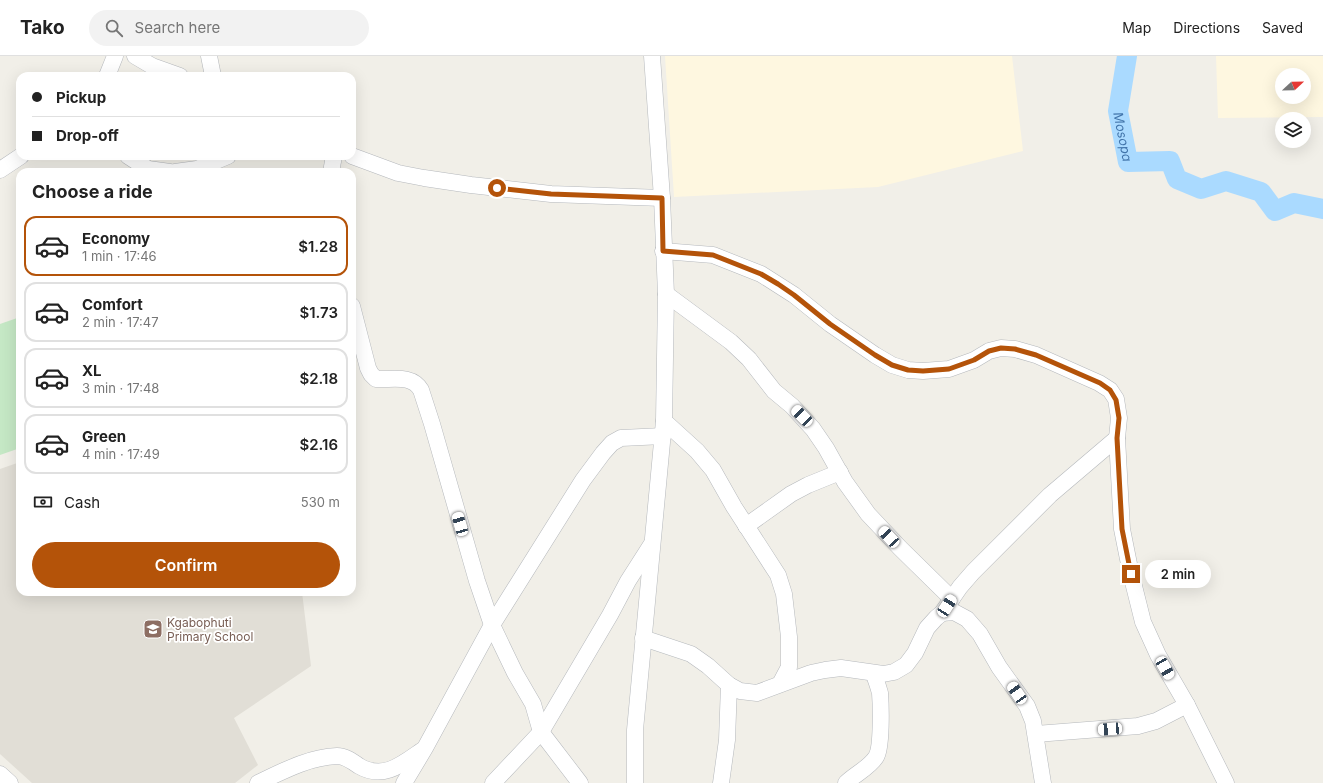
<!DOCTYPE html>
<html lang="en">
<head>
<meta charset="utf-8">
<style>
	body { margin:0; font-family:Inter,sans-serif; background:#f2f2f2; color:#222; height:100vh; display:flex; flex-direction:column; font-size:15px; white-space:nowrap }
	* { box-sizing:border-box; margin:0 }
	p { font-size:13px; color:#767676 }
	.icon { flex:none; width:22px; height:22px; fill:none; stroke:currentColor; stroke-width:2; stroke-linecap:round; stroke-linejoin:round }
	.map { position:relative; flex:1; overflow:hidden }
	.details { position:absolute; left:16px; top:112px; width:340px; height:428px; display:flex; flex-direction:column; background:#fff; border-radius:12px; box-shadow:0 4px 16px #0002 }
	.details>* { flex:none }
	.top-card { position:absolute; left:16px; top:16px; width:340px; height:88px; border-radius:12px; box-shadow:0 4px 16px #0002; display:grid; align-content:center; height:88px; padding:0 16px; background:#fff }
	.needle { width:26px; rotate:68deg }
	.controls { position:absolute; left:1275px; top:12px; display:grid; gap:8px }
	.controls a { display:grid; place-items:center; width:36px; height:36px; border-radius:50%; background:#fff; box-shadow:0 4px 16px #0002; font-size:20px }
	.end { position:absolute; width:18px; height:18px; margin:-9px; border:5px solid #b45309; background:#fff; box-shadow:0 0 0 2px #fff }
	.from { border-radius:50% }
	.bubble { position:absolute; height:28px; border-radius:14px; background:#fff; box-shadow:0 4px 16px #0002; font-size:13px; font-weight:600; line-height:28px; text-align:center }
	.car { position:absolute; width:12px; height:24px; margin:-12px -6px; border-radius:5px; box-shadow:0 0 3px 1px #0007; background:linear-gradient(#fff 24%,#345 0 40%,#fff 0 76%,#345 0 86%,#fff 0) }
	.top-card b { display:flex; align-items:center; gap:14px; height:38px; font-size:15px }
	.top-card b+b { border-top:1px solid #e0e0e0 }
	.top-card i { width:10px; height:10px; background:#222 }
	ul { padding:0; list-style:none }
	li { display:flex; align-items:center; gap:12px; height:60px; margin:0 8px 6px; padding:0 8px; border:2px solid #e0e0e0; border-radius:12px }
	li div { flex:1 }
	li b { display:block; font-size:15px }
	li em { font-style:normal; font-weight:600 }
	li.current { border-color:#b45309 }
	li>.icon { width:36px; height:36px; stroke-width:1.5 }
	h2 { padding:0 16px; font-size:18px; line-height:48px }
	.pay { display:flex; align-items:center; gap:10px; height:44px; padding:0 16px; font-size:15px }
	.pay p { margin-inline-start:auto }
	.primary-button { display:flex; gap:8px; margin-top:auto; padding:8px 16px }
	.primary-button a { flex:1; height:46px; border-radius:24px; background:#b45309; color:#fff; font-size:16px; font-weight:600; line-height:46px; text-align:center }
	header { display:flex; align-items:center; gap:24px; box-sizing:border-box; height:56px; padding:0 20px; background:#fff; border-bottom:1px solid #e0e0e0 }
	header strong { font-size:19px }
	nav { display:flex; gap:22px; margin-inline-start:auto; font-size:14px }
	.search { width:280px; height:36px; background:#f2f2f2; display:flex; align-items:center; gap:10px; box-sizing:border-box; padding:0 14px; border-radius:22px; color:#767676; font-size:15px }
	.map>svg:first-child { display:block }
	.commercial { fill:#fef7e0; fill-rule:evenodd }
	.education { fill:#e1ded6 }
	.green { fill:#c5e8c5 }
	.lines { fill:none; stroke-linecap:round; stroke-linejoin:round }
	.river { stroke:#aadaff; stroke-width:20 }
	.minor-casing { stroke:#b5b8bc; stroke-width:17 }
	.minor { stroke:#fff; stroke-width:16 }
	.route { stroke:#b45309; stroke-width:5 }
	.labels { text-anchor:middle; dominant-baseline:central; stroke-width:3.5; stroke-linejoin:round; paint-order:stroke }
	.education-label { font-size:12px; fill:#785e54; stroke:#fff; text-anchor:start }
	.water-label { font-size:13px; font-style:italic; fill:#4174aa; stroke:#fff }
</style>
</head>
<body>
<header>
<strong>Tako</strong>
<div class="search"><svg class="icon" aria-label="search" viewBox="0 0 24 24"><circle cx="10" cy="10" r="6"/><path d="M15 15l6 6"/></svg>Search here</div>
<nav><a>Map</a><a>Directions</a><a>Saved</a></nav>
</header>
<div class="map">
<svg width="1323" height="727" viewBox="0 0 1323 727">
	<rect width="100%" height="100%" fill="#f1efe8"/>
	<g class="commercial">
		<polygon points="665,0 1012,0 1023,95 878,131 674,141"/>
		<path d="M1216,0H1323V61L1218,62ZM1282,19H1304V41H1282Z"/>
	</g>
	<polygon class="education" points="20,406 20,536 302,536 311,610 234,662 258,709 235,727 32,727 0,698 0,413"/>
	<polygon class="green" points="20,261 20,392 0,399 0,268"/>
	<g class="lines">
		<path class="river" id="s1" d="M1127,0L1118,55L1128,106L1170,105L1177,123L1201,133L1226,125L1261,136L1275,155L1294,147L1323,153"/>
		<g class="minor-casing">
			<g id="minor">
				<polyline points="135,0 152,10 180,20"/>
				<polyline points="209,0 213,20"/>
				<polyline points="107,20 115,0"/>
				<polyline points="128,100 148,113 170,116"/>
				<polyline points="352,100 398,117 424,122 471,129 551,138 662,142"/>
				<polyline points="0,114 21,100"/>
				<polyline points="175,116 197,113 228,100"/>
				<polyline points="331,116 334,100"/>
				<polyline points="663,195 713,199 761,218 794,239 830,268 875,299 892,309 908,314 923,315 949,313 974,304 989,295 1001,292 1015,293 1036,299 1099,327 1110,334 1116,343 1119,362 1117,382 1122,473 1131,518 1143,566 1158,599 1187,649 1226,727"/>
				<polyline points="666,238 731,286 749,303 774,335 792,350 813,373 826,392 845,426 868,458 900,492 952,543"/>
				<path d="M352,250L368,312L371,318L376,323C392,324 412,318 421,334L432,368L477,525L492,569L515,617L533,648L541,676L580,727"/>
				<polyline points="664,365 697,395 713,414 734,451 778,519 784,538 789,581 789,611 780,628"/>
				<polyline points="746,470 791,438 808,429 840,416"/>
				<polyline points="942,557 954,556 967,563 980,578 999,611 1027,650 1033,665 1043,727"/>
				<polyline points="643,582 691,598 708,610 729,629 740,635 757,637 811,617 825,614 841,612 883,618 894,616 906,609 915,597 927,572 936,562 942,557 960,531 973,516 1050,439 1117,382"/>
				<polyline points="1036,678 1138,670 1156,665 1187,649"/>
				<polyline points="0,718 10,727"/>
				<path d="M258,727C283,715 309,701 337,700C345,700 352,705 359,710C383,724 401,709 421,695"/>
				<polyline points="404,727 425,692 492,569 583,424 603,397 612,387 621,382 663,380"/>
				<polyline points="493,727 541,676 610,559 628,525 651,489"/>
				<polyline points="635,727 635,674 664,365 666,238 662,142 652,0"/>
				<polyline points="721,727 727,684 729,629"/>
				<path d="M846,727C855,718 869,712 876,701C882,692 881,650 880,637C878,630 876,623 873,617"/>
			</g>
		</g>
		<use href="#minor" class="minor"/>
	</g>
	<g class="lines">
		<polyline class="route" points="497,132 551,138 662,142 663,195 713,199 761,218 778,228 794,239 830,268 875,299 892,309 908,314 923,315 949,313 974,304 989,295 1001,292 1015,293 1036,299 1100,327 1110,334 1116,344 1119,362 1117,382 1122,473 1131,518"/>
	</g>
	<defs>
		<g id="school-square" transform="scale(1)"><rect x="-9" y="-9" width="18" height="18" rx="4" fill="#8d6e63" stroke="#fff"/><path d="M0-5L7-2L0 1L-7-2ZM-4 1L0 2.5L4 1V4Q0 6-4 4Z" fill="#fff"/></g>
	</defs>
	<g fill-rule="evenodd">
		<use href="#school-square" x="153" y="573"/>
	</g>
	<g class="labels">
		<g class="education-label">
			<text x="167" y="566">Kgabophuti<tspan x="167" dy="14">Primary School</tspan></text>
		</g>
		<g class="water-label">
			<text stroke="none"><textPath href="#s1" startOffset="82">Mosopa</textPath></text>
		</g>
	</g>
</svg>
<div class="controls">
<a><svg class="needle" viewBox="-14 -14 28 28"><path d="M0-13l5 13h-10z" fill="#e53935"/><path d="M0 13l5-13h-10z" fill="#767676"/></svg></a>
<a><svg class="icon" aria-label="layers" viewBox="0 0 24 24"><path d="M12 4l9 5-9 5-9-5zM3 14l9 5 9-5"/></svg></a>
</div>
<i class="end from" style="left:497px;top:132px"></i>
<i class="end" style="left:1131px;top:518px"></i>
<div class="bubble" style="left:1145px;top:504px;width:66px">2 min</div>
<i class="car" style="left:802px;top:360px;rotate:315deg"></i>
<i class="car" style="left:460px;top:468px;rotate:344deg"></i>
<i class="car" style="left:889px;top:481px;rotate:317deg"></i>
<i class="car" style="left:947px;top:550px;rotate:33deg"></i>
<i class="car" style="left:1165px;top:612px;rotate:150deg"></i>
<i class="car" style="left:1017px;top:637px;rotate:326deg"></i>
<i class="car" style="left:1110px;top:673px;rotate:266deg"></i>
<div class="top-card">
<b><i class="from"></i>Pickup</b>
<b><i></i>Drop-off</b>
</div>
<section class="details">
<h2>Choose a ride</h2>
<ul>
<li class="current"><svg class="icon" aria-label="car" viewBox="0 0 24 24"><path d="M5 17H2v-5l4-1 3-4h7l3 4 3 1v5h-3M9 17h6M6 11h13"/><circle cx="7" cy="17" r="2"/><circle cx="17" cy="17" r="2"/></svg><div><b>Economy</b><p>1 min · 17:46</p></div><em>$1.28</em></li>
<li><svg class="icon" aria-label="car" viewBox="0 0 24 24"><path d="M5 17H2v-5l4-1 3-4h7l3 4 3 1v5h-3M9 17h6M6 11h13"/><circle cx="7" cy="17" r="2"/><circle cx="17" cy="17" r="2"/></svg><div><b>Comfort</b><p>2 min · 17:47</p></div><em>$1.73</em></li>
<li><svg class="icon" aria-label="car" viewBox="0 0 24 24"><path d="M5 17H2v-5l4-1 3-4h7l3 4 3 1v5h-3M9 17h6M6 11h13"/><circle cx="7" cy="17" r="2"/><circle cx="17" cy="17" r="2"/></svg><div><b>XL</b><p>3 min · 17:48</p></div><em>$2.18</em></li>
<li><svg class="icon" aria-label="car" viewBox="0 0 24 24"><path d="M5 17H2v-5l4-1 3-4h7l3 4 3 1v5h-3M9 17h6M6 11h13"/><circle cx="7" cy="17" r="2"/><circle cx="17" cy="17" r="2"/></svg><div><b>Green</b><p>4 min · 17:49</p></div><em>$2.16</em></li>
</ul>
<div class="pay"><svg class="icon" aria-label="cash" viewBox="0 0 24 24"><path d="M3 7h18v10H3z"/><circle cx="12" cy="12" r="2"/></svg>Cash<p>530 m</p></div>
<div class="primary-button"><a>Confirm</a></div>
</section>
</div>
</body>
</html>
